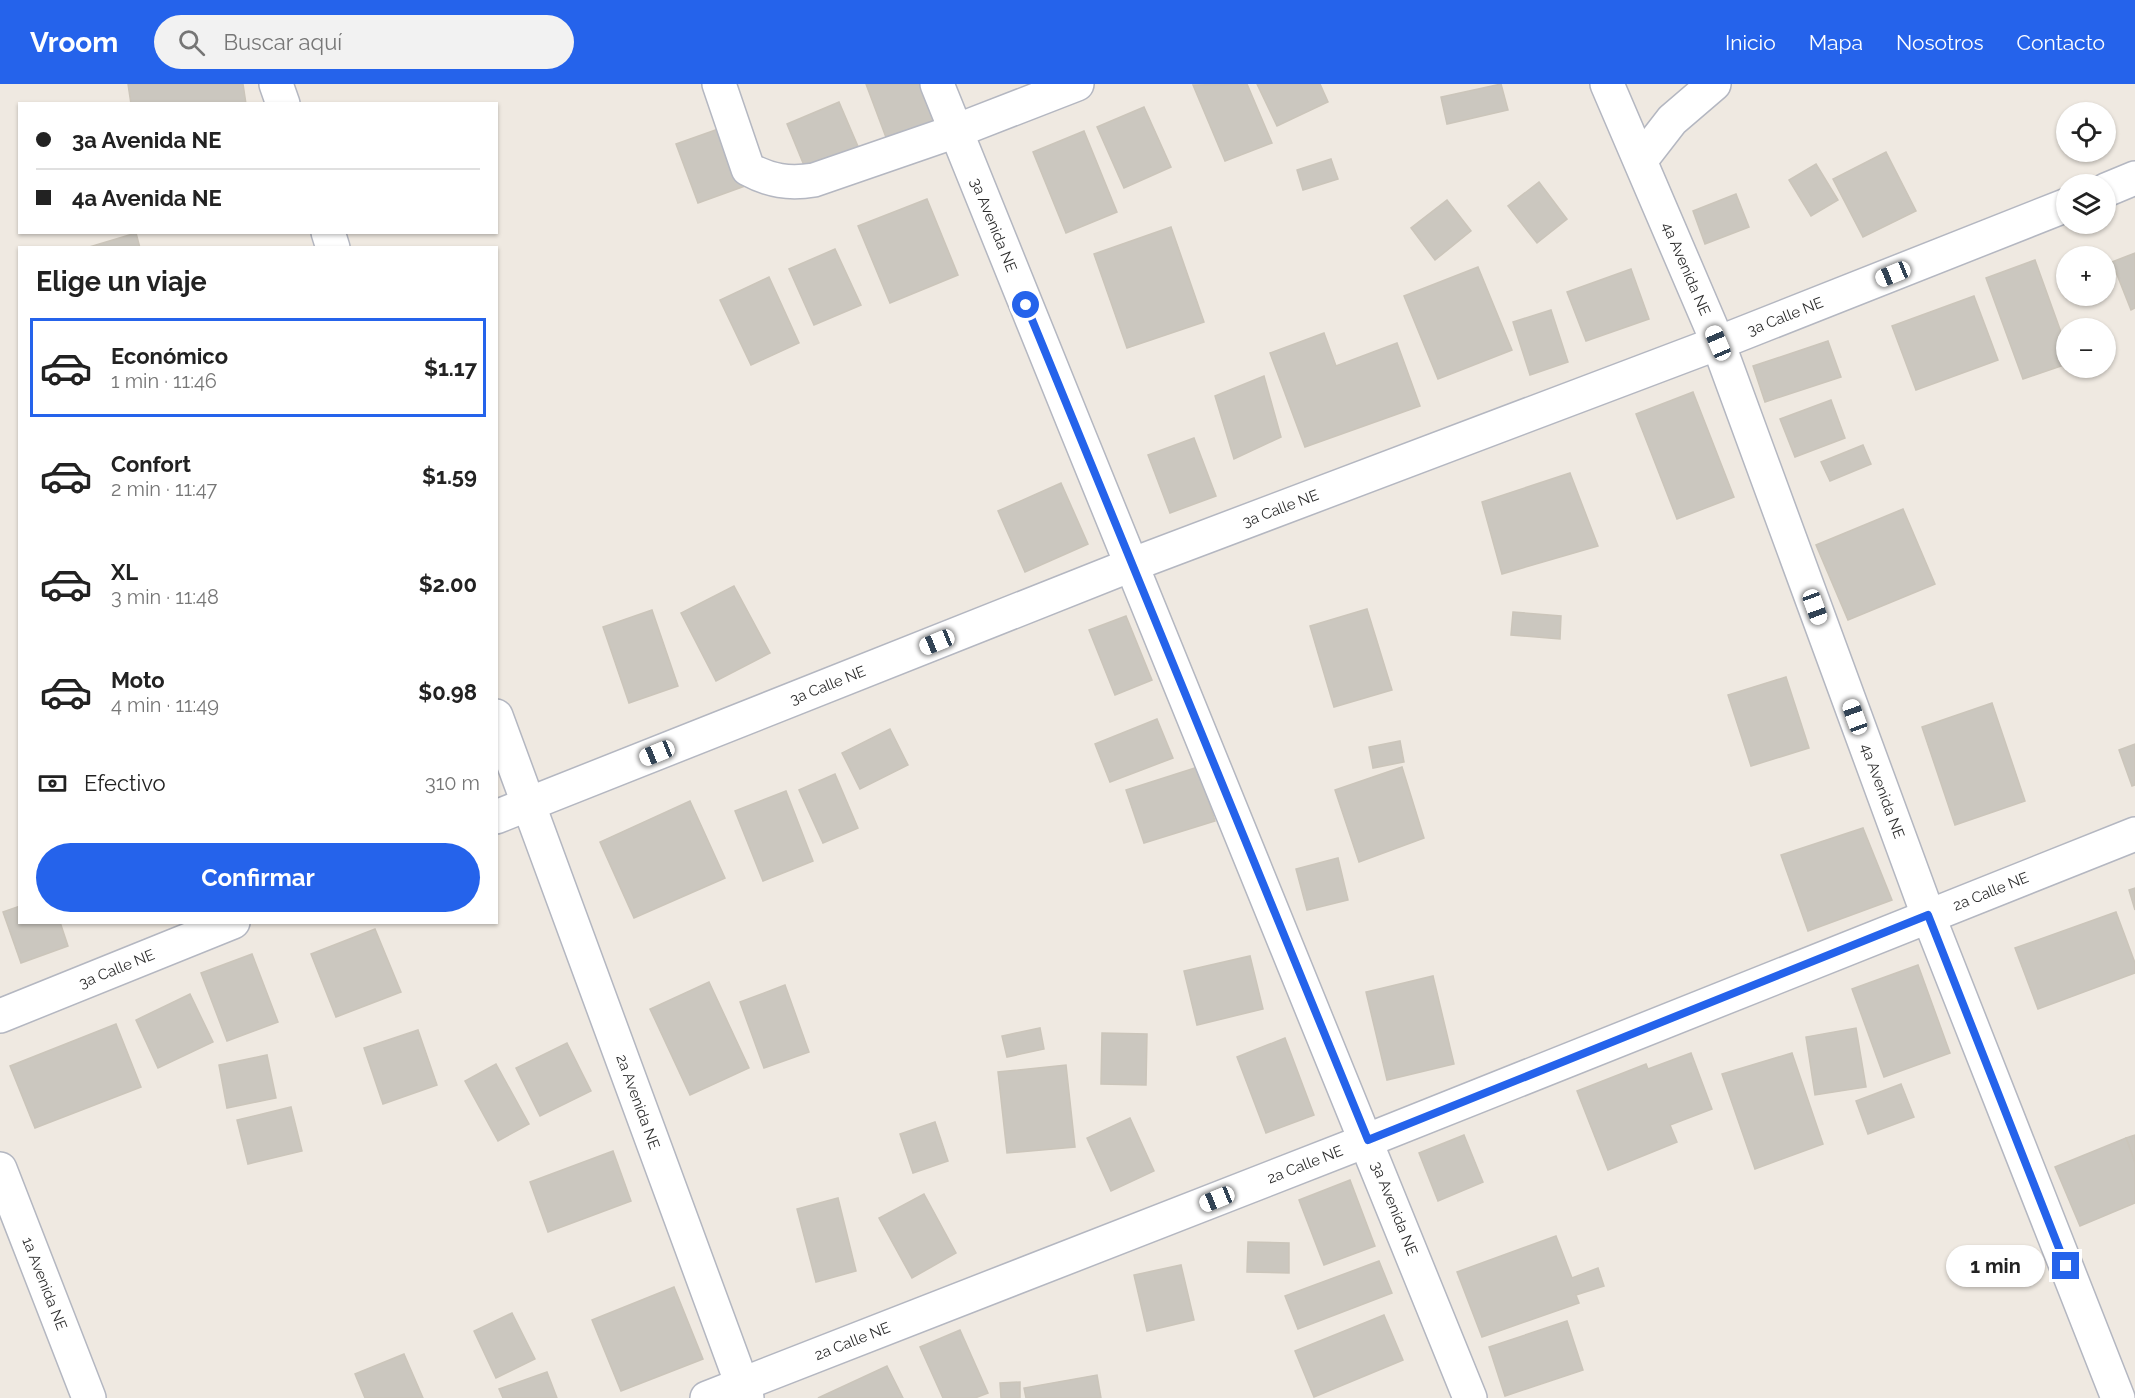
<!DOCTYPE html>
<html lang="es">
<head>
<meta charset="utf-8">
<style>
	body { margin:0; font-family:Raleway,sans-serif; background:#f2f2f2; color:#222; height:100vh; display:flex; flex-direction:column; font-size:22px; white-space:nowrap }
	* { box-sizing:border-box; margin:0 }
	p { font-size:20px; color:#767676 }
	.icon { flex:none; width:33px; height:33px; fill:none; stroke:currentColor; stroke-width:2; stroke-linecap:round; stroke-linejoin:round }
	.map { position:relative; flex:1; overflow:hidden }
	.panel { position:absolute; left:18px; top:162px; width:480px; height:678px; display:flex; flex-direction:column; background:#fff; border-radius:0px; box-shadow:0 2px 4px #0004 }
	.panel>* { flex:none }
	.banner { position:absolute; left:18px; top:18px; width:480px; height:132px; border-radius:0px; box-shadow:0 2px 4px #0004; display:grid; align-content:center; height:132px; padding:0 18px; background:#fff }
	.controls { position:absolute; left:2056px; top:18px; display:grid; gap:12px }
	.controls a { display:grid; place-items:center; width:60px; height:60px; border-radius:50%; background:#fff; box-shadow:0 2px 4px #0004; font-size:30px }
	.end { position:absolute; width:27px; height:27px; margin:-14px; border:8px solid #2563eb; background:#fff; box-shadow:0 0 0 3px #fff }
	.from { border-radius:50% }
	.bubble { position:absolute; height:42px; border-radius:21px; background:#fff; box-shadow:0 2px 4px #0004; font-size:20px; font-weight:700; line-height:42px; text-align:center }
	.car { position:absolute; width:18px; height:36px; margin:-18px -9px; border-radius:8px; box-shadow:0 0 4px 2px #0007; background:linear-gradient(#fff 24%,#345 0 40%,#fff 0 76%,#345 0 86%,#fff 0) }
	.banner b { display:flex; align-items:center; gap:21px; height:57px; font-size:22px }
	.banner b+b { border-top:2px solid #e0e0e0 }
	.banner i { width:15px; height:15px; background:#222 }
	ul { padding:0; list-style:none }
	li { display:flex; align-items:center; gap:18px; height:99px; margin:0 12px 9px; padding:0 6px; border:3px solid transparent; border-radius:0px }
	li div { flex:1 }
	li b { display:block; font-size:22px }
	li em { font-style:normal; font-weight:700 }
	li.active { border-color:#2563eb }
	li>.icon { width:54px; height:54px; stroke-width:1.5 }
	h2 { padding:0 18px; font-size:27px; line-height:72px }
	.pay { display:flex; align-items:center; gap:15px; height:66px; padding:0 18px; font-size:22px }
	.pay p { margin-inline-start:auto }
	.action { display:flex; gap:12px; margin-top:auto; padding:12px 18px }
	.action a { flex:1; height:69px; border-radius:36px; background:#2563eb; color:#fff; font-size:24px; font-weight:700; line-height:69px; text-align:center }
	header { display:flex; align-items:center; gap:36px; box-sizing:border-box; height:84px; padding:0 30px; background:#2563eb; color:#fff }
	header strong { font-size:28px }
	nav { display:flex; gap:33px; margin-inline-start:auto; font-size:21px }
	.search { width:420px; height:54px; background:#f2f2f2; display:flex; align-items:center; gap:15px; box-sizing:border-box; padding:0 21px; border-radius:33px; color:#767676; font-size:22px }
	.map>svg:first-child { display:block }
	.building { fill:#cbc7bf; stroke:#cbc5ba; stroke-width:1.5 }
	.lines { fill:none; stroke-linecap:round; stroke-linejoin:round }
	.minor-casing { stroke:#b4b7c1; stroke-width:36 }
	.minor { stroke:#fff; stroke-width:33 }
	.route { stroke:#2563eb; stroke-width:8 }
	.labels { text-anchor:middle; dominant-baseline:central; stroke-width:4.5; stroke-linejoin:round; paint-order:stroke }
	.street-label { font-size:15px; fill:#2e2e2e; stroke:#fff }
</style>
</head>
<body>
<header>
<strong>Vroom</strong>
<div class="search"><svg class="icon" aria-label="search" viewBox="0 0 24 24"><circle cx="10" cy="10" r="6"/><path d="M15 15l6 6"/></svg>Buscar aquí</div>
<nav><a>Inicio</a><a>Mapa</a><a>Nosotros</a><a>Contacto</a></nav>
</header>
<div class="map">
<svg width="2135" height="1314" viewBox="0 0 2135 1314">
	<rect width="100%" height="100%" fill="#efe9e1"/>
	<g class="building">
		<polygon points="128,0 243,0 246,20 131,20"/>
		<polygon points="866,0 933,0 948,43 890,64"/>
		<polygon points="1247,0 1272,59 1225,77 1193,1"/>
		<polygon points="1257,0 1320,0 1328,18 1277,42"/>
		<polygon points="1501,0 1508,26 1447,40 1441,13"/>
		<polygon points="839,18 863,74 810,96 787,40"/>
		<polygon points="1144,23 1171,83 1124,104 1097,43"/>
		<polygon points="724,43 745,102 698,119 676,60"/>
		<polygon points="1084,47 1117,128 1066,149 1033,68"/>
		<polygon points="1886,68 1916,127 1863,153 1833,95"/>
		<polygon points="1331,75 1338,95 1303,106 1297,86"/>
		<polygon points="1816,80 1838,116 1811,132 1789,96"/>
		<polygon points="1539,98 1567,135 1537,159 1508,122"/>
		<polygon points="1736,110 1749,143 1705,160 1693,127"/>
		<polygon points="927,115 958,191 890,219 858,142"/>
		<polygon points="1447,116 1471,147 1435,176 1411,144"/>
		<polygon points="1171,143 1204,238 1127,264 1094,170"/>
		<polygon points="136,149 140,164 86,164"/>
		<polygon points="835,165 861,221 814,241 789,185"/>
		<polygon points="2135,169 2135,224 2131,226 2112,178"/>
		<polygon points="2035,176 2067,265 2067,280 2023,295 1986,194"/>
		<polygon points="1478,183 1512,266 1438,295 1404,212"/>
		<polygon points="1631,185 1649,235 1586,257 1567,208"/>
		<polygon points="769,193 799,259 751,281 720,216"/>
		<polygon points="1974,212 1998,276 1916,306 1892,242"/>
		<polygon points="1551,226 1568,278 1530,291 1513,238"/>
		<polygon points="1324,249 1336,282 1397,259 1420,322 1305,363 1270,269"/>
		<polygon points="1828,257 1841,293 1765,318 1753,282"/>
		<polygon points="1264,292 1281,353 1234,375 1215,312"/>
		<polygon points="1693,308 1734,413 1677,435 1636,330"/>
		<polygon points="1831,316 1845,354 1795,373 1780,335"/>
		<polygon points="1194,354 1216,412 1170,429 1148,371"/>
		<polygon points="1863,361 1871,380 1830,397 1821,378"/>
		<polygon points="1570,389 1598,462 1502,490 1482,418"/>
		<polygon points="1061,399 1088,460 1025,488 998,427"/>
		<polygon points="1903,425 1935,500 1848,536 1816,461"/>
		<polygon points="734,502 770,569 716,597 681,529"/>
		<polygon points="1367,525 1392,606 1334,623 1310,542"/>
		<polygon points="652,526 678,602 629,619 603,543"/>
		<polygon points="1513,528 1561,532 1560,555 1511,551"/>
		<polygon points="1126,532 1152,596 1115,611 1089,546"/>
		<polygon points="1786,593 1809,664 1751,682 1728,611"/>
		<polygon points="1992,619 2025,717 1955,741 1922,643"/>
		<polygon points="1157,635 1173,674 1110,698 1095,660"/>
		<polygon points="890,645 908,681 860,705 842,669"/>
		<polygon points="1400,657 1404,678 1373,684 1369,663"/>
		<polygon points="2135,660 2135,701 2132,702 2119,666"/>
		<polygon points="1198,683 1215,737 1144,759 1126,706"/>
		<polygon points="1402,683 1424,754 1359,778 1335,706"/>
		<polygon points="835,690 858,744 823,759 799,706"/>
		<polygon points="786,707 813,777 763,797 735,727"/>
		<polygon points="690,717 725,794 634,834 600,758"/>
		<polygon points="1863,744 1892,816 1808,847 1781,771"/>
		<polygon points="1338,774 1348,816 1307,826 1296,785"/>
		<polygon points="2135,804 2135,826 2129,806"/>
		<polygon points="20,822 20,838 60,838 68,862 21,879 3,828"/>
		<polygon points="2116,828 2135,879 2135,889 2038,925 2015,864"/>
		<polygon points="375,845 401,908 336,933 311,870"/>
		<polygon points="252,870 278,938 227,957 201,889"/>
		<polygon points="1250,872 1263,925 1197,941 1184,887"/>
		<polygon points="1918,881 1950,969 1884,993 1852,905"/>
		<polygon points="1433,892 1454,980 1387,996 1366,908"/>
		<polygon points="709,898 749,984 690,1011 650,925"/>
		<polygon points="785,901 809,968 764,984 740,918"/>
		<polygon points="190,910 213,958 158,984 136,936"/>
		<polygon points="116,940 141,1003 35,1044 10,982"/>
		<polygon points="1040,944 1044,965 1007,973 1002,952"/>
		<polygon points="1856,944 1866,1003 1815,1011 1806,953"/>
		<polygon points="418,946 437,1001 383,1020 364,964"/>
		<polygon points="1102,949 1147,950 1146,1001 1101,1000"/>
		<polygon points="1285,954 1314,1031 1266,1049 1237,973"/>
		<polygon points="567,959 591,1007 540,1032 516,984"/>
		<polygon points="1691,969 1712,1025 1670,1041 1677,1058 1608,1086 1577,1007 1646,980 1648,985"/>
		<polygon points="1792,969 1823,1060 1755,1085 1722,990"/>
		<polygon points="267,971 276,1014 227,1024 219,981"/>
		<polygon points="496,980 529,1040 498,1057 465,997"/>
		<polygon points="1066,981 1075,1063 1007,1069 998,988"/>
		<polygon points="1901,1000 1914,1033 1868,1050 1856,1017"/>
		<polygon points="291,1023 302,1067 248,1080 237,1036"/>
		<polygon points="1130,1034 1154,1087 1111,1107 1087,1054"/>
		<polygon points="935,1038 948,1077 913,1089 900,1050"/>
		<polygon points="1464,1051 1483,1098 1438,1117 1419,1069"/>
		<polygon points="2135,1051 2135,1078 2126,1054"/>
		<polygon points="2126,1054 2135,1079 2135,1119 2080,1142 2055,1083"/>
		<polygon points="613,1067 631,1117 548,1148 530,1098"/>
		<polygon points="1350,1096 1375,1162 1324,1181 1299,1116"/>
		<polygon points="924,1110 956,1169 912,1194 879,1134"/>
		<polygon points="838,1114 856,1187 816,1198 797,1125"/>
		<polygon points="1556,1152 1572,1194 1598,1184 1604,1202 1576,1211 1579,1219 1482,1253 1457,1188"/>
		<polygon points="1248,1158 1289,1159 1289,1189 1247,1188"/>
		<polygon points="1379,1177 1392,1209 1298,1245 1285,1212"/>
		<polygon points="1181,1181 1194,1236 1147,1247 1134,1191"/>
		<polygon points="674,1203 703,1275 621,1307 592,1236"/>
		<polygon points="512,1229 535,1275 496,1294 474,1247"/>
		<polygon points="1384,1231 1403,1276 1314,1313 1295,1267"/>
		<polygon points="1567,1237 1583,1286 1505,1312 1489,1263"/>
		<polygon points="960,1246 988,1309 975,1314 943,1314 920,1263"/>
		<polygon points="404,1270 423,1314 365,1314 355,1290"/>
		<polygon points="887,1282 903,1314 818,1314"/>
		<polygon points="547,1288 557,1314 503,1314 499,1305"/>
		<polygon points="1097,1291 1101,1314 1026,1314 1024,1304"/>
		<polygon points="1020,1298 1020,1314 1001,1314 1000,1299"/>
	</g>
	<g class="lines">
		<g class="minor-casing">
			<g id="minor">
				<polyline points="276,0 283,20"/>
				<path d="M719,0L748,85C770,97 789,100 814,96L956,47L1077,0"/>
				<path id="s1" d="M937,0C1112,439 1296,874 1470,1314"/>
				<path id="s2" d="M1607,0L1718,259L1928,831L2118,1314"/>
				<polyline points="1641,76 1672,36 1714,0"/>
				<polyline points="2106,106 2135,94"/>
				<polyline points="328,148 333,164"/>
				<path id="s3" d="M496,632L747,1314"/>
				<path id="s4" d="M496,733L1131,481L1718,259L2067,121"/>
				<path id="s5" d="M0,932L233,838"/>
				<path id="s6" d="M0,1085L89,1314"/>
				<path id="s7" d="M707,1314L1368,1056L2135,750"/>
			</g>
		</g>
		<use href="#minor" class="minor"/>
	</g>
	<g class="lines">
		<polyline class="route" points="1026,221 1368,1056 1928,831 2066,1182"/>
	</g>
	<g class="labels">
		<g class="street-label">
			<text stroke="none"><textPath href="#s1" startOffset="152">3a Avenida NE</textPath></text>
			<text stroke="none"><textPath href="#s2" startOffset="201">4a Avenida NE</textPath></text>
			<text stroke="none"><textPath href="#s4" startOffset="1383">3a Calle NE</textPath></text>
			<text stroke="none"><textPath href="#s4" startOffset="843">3a Calle NE</textPath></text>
			<text stroke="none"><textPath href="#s4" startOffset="357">3a Calle NE</textPath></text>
			<text stroke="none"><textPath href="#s2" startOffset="759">4a Avenida NE</textPath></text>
			<text stroke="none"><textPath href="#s7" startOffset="1380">2a Calle NE</textPath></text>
			<text stroke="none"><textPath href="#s5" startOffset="126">3a Calle NE</textPath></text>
			<text stroke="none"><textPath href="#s3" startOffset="411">2a Avenida NE</textPath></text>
			<text stroke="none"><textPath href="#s7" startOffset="642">2a Calle NE</textPath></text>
			<text stroke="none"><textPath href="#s1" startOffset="1214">3a Avenida NE</textPath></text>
			<text stroke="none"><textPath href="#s6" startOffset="123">1a Avenida NE</textPath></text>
			<text stroke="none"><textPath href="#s7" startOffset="156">2a Calle NE</textPath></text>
		</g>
	</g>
</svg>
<div class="controls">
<a><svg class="icon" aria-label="locate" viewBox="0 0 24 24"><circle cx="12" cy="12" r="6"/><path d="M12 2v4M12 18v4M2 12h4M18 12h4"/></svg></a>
<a><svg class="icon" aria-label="layers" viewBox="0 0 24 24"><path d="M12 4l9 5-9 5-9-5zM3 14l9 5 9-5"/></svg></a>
<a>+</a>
<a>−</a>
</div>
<i class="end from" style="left:1026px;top:221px"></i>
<i class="end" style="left:2066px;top:1182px"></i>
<div class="bubble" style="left:1946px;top:1161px;width:99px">1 min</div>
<i class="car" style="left:1893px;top:190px;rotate:248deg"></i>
<i class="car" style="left:1718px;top:259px;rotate:337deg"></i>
<i class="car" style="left:1815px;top:523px;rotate:160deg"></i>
<i class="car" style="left:937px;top:558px;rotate:248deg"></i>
<i class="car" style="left:1855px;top:633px;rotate:340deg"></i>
<i class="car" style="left:657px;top:669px;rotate:248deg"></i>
<i class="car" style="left:1217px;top:1115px;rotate:248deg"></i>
<div class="banner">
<b><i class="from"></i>3a Avenida NE</b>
<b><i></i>4a Avenida NE</b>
</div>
<section class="panel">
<h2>Elige un viaje</h2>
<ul>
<li class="active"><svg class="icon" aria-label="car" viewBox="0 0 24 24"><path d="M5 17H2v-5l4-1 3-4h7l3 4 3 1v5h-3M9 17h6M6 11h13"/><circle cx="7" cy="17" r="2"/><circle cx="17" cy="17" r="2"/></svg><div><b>Económico</b><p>1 min · 11:46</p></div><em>$1.17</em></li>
<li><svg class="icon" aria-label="car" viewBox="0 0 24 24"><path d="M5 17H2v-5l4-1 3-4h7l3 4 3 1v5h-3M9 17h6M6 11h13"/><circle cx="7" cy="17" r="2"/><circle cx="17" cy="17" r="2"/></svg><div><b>Confort</b><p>2 min · 11:47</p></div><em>$1.59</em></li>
<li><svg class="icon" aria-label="car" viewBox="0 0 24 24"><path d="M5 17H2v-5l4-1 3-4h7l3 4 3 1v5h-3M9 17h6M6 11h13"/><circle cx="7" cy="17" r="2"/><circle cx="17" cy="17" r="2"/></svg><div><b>XL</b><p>3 min · 11:48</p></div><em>$2.00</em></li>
<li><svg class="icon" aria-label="car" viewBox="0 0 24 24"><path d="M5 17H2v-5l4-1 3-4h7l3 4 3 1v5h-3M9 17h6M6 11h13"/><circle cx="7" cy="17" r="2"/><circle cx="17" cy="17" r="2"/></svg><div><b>Moto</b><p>4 min · 11:49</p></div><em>$0.98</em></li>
</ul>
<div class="pay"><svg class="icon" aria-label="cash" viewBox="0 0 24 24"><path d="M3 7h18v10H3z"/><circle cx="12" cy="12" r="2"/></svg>Efectivo<p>310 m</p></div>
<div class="action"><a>Confirmar</a></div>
</section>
</div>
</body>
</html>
